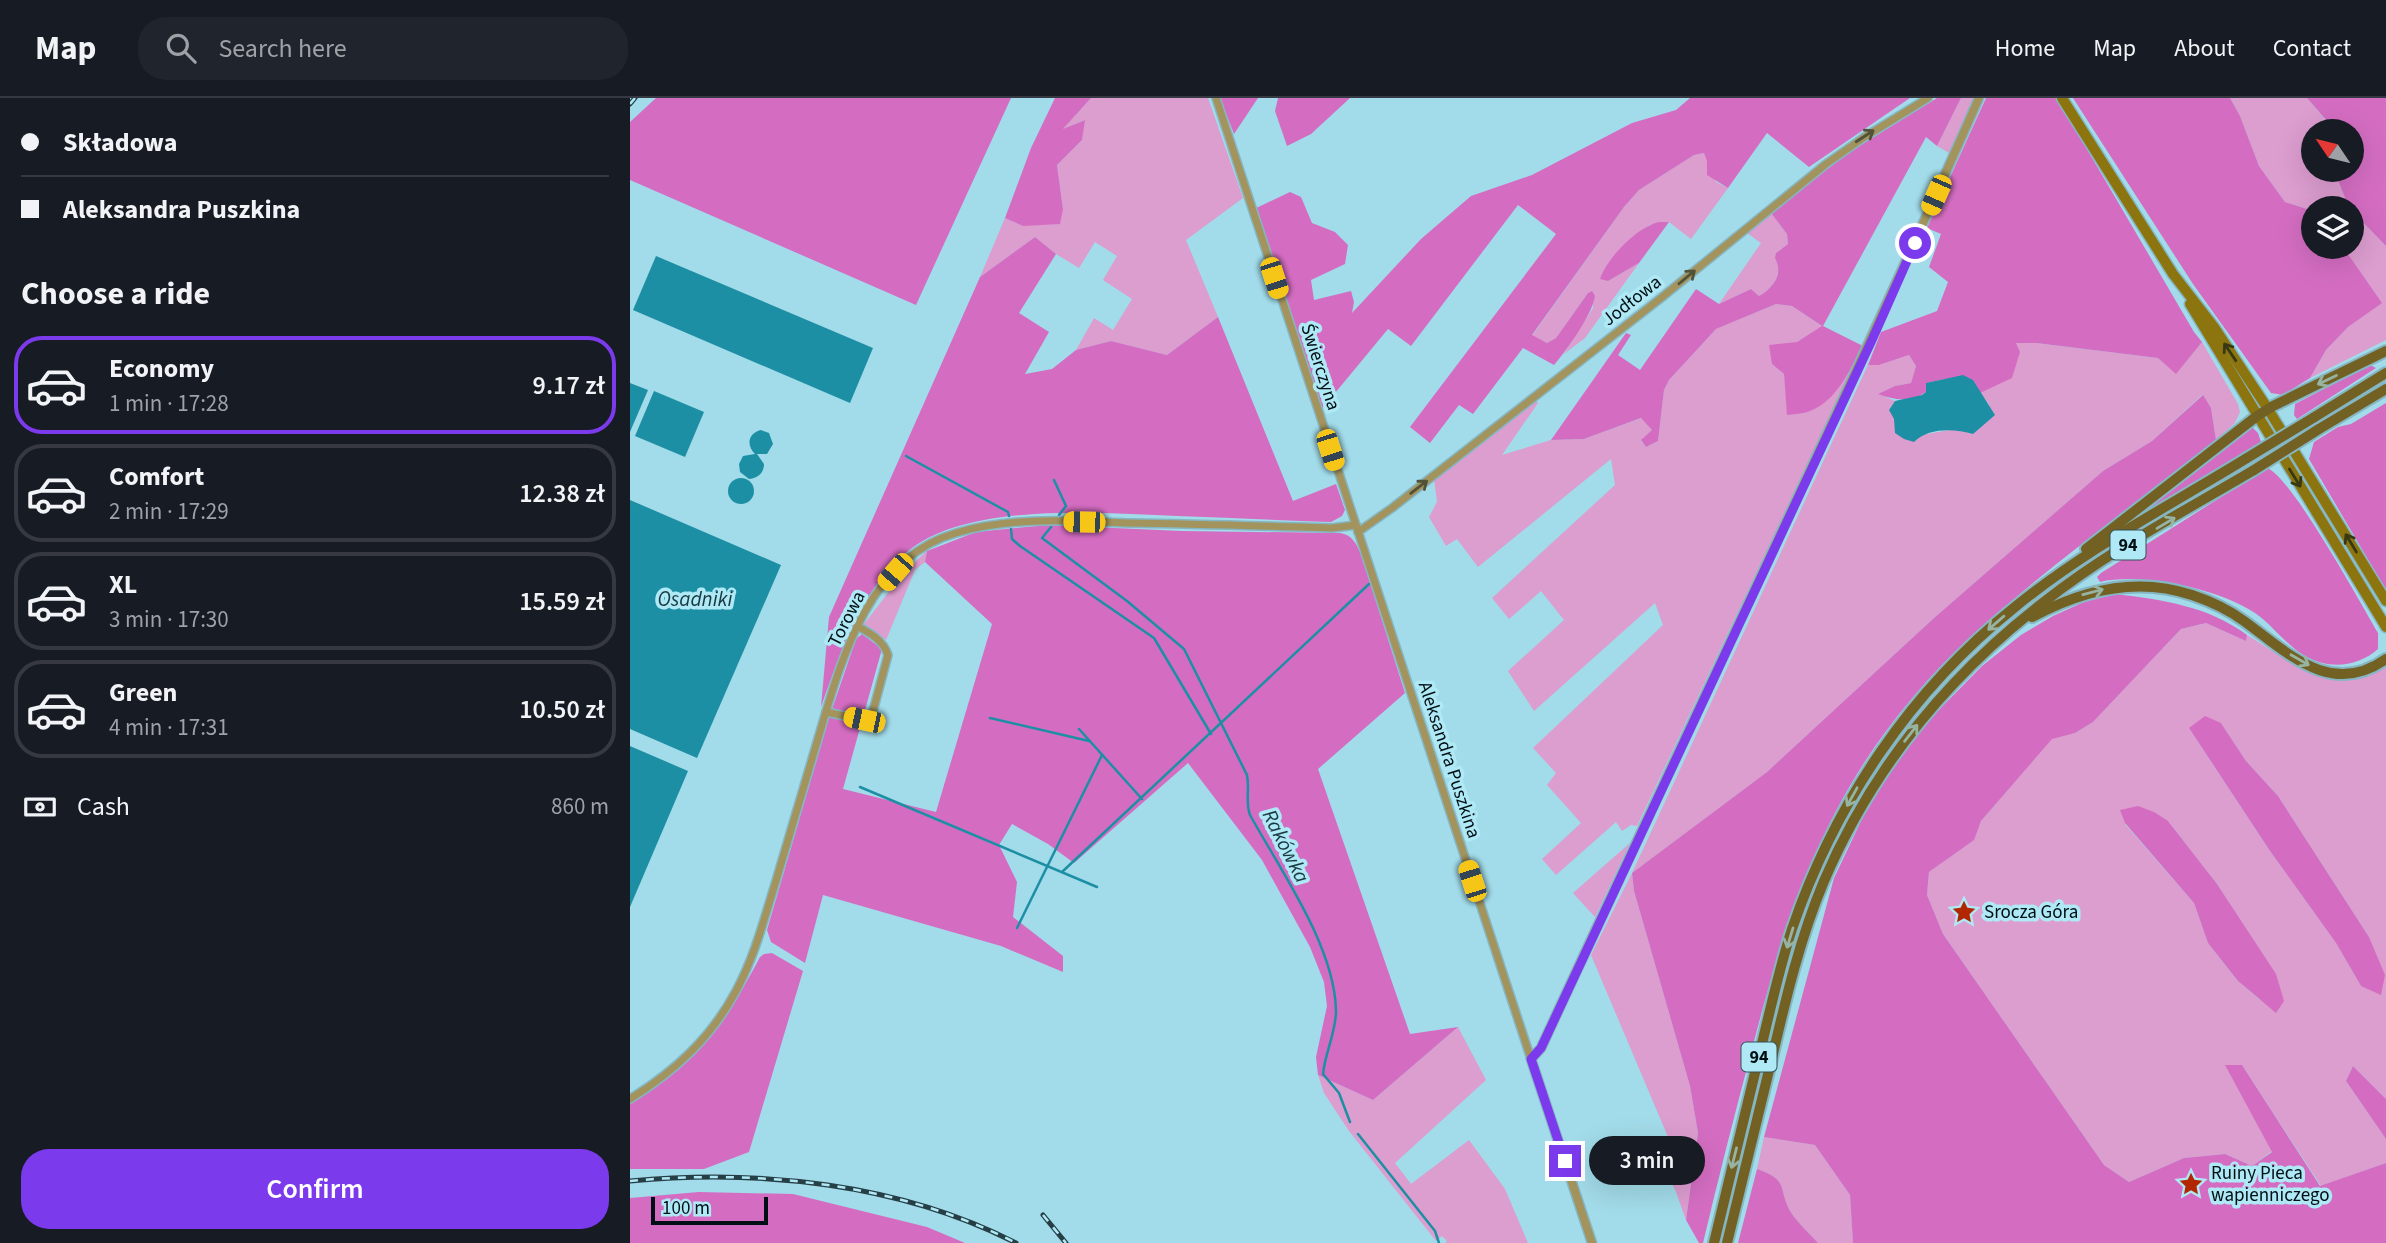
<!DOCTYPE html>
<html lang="en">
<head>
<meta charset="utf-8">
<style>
	body { margin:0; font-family:"Source Sans 3",sans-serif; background:#20242c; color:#f1f3f6; height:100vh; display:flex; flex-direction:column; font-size:26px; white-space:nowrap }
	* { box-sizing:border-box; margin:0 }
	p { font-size:23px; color:#9ea1a6 }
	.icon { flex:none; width:38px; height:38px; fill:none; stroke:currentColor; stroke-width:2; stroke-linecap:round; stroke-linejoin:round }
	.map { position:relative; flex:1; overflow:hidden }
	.details { display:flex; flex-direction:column; background:#171b24; width:630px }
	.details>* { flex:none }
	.banner { display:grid; align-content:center; height:154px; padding:0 21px; background:#171b24 }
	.needle { width:46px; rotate:305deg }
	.fabs { position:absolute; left:1671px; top:21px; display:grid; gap:14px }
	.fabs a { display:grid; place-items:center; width:63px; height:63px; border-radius:50%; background:#171b24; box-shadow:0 7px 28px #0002; font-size:35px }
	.scale { position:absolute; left:21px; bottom:18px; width:117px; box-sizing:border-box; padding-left:7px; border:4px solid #000f14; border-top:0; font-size:19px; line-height:24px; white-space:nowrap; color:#000f14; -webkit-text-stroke:5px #afe9f6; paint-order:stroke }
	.end { position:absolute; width:32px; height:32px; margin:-16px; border:9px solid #7c3aed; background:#fff; box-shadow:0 0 0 4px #fff }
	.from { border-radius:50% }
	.bubble { position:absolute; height:49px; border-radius:24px; background:#171b24; box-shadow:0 7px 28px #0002; font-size:23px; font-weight:600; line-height:49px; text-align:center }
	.car { position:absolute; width:21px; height:42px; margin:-21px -10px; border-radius:9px; box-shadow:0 0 5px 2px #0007; background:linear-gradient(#f5c518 24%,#345 0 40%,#f5c518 0 76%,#345 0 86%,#f5c518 0) }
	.banner b { display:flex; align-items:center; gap:24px; height:66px; font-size:26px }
	.banner b+b { border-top:2px solid #363941 }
	.banner i { width:18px; height:18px; background:#f1f3f6 }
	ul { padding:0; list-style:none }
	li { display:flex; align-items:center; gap:21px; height:98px; margin:0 14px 10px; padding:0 7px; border:4px solid #363941; border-radius:28px }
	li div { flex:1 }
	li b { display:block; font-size:26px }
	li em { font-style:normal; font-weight:600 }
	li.on { border-color:#7c3aed }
	li>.icon { width:63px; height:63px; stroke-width:1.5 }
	h2 { padding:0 21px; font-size:32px; line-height:84px }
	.pay { display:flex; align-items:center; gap:18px; height:77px; padding:0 21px; font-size:26px }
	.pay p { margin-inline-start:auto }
	.cta { display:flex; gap:14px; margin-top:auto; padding:14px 21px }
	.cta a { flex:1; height:80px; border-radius:28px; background:#7c3aed; color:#fff; font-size:28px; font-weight:600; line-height:80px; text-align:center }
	header { display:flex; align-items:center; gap:42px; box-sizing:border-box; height:98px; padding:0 35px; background:#171b24; border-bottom:2px solid #363941 }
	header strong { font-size:33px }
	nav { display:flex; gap:38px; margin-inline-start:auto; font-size:24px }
	.search { width:490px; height:63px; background:#20242c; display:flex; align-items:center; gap:18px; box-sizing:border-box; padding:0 24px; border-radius:28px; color:#9ea1a6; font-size:26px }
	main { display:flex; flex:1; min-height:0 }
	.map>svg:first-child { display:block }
	.green { fill:#dc9dcf; fill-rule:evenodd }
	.forest { fill:#d46dc2 }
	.water { fill:#1d8fa4 }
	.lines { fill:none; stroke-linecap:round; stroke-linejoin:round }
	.stream { stroke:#1d8fa4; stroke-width:2.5 }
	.minor-casing { stroke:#85b6c3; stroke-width:10 }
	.tertiary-casing { stroke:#85b6c3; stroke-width:11 }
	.secondary-casing { stroke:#85b6c3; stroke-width:13 }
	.primary-casing { stroke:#85b6c3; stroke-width:14 }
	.minor { stroke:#a3945e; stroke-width:7 }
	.tertiary { stroke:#a3945e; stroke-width:8 }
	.secondary { stroke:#8c750f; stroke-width:10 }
	.primary { stroke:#726122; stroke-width:10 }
	.rail-casing { stroke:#263f46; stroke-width:5 }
	.rail { stroke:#afe9f6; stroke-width:2.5; stroke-dasharray:8; stroke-linecap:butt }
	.primary-bridge-casing { stroke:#85b6c3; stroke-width:14; stroke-linecap:butt }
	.primary-bridge { stroke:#726122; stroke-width:10 }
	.oneway { stroke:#525239 }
	.oneway2 { stroke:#383812 }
	.oneway3 { stroke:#97b3a1 }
	.route { stroke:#7c3aed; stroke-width:9 }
	.labels { text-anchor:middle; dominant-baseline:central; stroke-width:7; stroke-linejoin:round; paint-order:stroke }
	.shield { fill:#afe9f6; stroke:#345058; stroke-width:2 }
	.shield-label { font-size:18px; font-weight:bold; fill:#000f14 }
	.street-label { font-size:19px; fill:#000f14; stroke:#afe9f6 }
	.poi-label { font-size:19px; fill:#000f14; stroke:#afe9f6; text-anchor:start }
	.water-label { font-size:21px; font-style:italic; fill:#193940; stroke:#afe9f6 }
</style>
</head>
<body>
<header>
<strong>Map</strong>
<div class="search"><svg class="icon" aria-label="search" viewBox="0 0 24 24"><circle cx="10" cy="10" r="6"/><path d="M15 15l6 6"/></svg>Search here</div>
<nav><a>Home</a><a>Map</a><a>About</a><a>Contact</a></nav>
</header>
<main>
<section class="details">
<div class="banner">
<b><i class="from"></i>Składowa</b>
<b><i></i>Aleksandra Puszkina</b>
</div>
<h2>Choose a ride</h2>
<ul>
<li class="on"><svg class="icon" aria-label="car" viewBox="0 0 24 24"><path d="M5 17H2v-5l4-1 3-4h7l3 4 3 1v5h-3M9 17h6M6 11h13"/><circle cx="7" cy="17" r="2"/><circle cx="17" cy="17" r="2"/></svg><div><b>Economy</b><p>1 min · 17:28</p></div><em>9.17 zł</em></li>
<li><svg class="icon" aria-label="car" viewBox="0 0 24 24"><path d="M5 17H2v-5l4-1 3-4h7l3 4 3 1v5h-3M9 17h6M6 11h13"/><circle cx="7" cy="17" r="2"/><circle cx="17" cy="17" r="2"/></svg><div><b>Comfort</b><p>2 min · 17:29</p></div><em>12.38 zł</em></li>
<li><svg class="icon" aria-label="car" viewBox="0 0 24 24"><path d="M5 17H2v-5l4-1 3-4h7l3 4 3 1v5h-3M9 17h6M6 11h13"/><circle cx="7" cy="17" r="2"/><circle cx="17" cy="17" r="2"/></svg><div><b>XL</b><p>3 min · 17:30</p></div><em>15.59 zł</em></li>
<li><svg class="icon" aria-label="car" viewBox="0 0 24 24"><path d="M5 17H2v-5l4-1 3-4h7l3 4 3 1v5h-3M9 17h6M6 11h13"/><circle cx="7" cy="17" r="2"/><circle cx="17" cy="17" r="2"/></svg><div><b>Green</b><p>4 min · 17:31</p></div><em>10.50 zł</em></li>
</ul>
<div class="pay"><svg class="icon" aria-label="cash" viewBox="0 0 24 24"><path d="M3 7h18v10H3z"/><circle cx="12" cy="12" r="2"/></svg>Cash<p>860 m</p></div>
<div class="cta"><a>Confirm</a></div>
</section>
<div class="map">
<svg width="1756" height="1145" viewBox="0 0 1756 1145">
	<rect width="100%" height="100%" fill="#a2dbe9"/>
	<g class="green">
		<polygon points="461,0 578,0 613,100 556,142 588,219 537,257 481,243 446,252 464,220 483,232 502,201 473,182 487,158 465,144 449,170 426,156 405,139 350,179 375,120 393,128 433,111 427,67 452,42 454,22 432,32"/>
		<polygon points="1331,0 1345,0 1319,55 1307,48"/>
		<polygon points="1600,0 1677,0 1703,31 1703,33 1684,33 1684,72 1704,72 1719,110 1684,110 1683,113 1655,104 1629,68 1610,18"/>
		<polygon points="1074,55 1086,84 1098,90 1061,141 1039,124 1019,127 1008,136 978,183 1009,165 955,240 934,256 963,210 962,193 958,195 926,240 917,245 902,238 994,109 1009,92 1064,57"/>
		<polygon points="1722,113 1756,148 1756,242 1680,280 1696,252 1718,229 1751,205 1713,149 1722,149"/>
		<path d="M1141,115L1157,136L1158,146L1147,154C1150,176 1149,186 1129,198L1121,191L1089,206L1131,145L1117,135Z"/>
		<polygon points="1146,206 1162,208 1193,229 1167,244 1142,266 1154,276 1158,317 1196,303 1214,281 1233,248 1007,728 1001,727 992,733 986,724 926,777 912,761 951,725 917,687 926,675 903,650 1033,527 1025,505 904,613 878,573 934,522 911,493 879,521 862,500 985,387 981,361 848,469 827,441 816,448 799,419 807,404 804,381 905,302 908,305 872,357 921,342 954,341 1012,320 1022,332 1011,343 1016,349 1028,343 1034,292 1039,282 1086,231"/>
		<polygon points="1572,244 1608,306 1610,314 1605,325 1586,342 1581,310 1572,297 1522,343 1473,373 1304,520 1137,674 1002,775 1004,793 1060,988 1068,1035 1056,1122 1046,1094 1028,1056 1041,1046 961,857 1002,775 1238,267 1249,267 1279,257 1286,268 1281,285 1265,288 1249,296 1265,303 1259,312 1291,337 1326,331 1343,336 1359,306 1349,295 1382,279 1386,245 1405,245 1528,260 1546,275"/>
		<polygon points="297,453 295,464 285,472 256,542 234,526 275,473"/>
		<path d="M1576,525L1616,543L1617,537C1649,556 1690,590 1731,579C1740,577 1747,571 1756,568V1001L1723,968L1716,983L1756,1041V1065L1691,1088L1612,967L1596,968L1642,1053L1622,1068L1595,1056L1554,1060L1499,1084L1474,1067L1313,836L1297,797L1299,774L1343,742L1351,723L1422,640L1445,635L1463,624L1551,531ZM1591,625L1616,663L1648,698L1739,839L1731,888L1706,845L1640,753L1559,630ZM1538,723L1587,786L1645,876L1630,902L1608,883L1578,845L1564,805L1495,726Z"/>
		<polygon points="1000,745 965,819 943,795"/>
		<polygon points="828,929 856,982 765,1065 781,1086 839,1042 875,1091 898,1145 815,1145 817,1143 812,1138 806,1143 719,1033 694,995 688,977 743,1002"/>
		<path d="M1134,1039L1185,1047L1220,1097L1223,1145H1188C1180,1136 1169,1126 1162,1116C1147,1093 1161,1082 1127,1071Z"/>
	</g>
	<g class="forest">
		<polygon points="26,0 381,0 286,207 0,82 0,24"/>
		<polygon points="425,0 461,0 433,31 455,22 452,42 427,67 433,111 430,126 393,128 375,120 401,50"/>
		<polygon points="590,0 628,0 604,36"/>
		<polygon points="648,0 720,0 681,36 657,48 645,13"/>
		<path d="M1060,0H1280L1179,69L1137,35L1098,90L1077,77V63L1074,55L1064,57L1009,92L994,109L902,237L917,245L926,240L958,195L962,193L965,198C962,217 937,252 924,267L893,250L843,316L829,307L800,345L780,329L926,136L888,107L781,248L758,231L691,312L624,111L660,94L671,99L682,125L705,134L718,147L715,166L681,182L684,202L721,193L724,204L722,215L791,141L841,98L902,77L1002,25L1046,12Z"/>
		<path d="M1307,0H1331L1307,48L1296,39L1193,228L1233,248C1220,271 1207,303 1180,313C1173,316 1164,316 1157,317L1154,276L1142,266L1139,247L1167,244L1192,228L1162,208L1146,206L1086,231L1039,282L1034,292L1028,343L1016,349L1011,342L1022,332L1011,320L954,341L921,342L996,235L1001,237L988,257L1010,272L1066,191L1089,206L1121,191L1129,198C1143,190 1154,176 1145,160L1146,155L1158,146L1157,136L1141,115L1218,55Z"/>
		<path d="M1356,0H1427L1564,234L1572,244L1546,276L1528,260L1406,245H1386L1390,254L1382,280L1350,295L1343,282L1315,281L1297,285L1296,294C1280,305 1264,302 1248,296L1265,288L1281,285L1286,268L1279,257L1249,267H1238L1251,234L1307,213L1318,184L1299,169L1311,136L1297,130Z"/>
		<polygon points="1443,0 1600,0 1610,18 1629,68 1655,104 1683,113 1684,149 1713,149 1752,205 1718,229 1696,252 1680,280 1653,297 1641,295 1563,186"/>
		<polygon points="1677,0 1756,0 1756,148 1722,113 1722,110 1719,110 1704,72 1722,72 1722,33 1703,33 1703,30"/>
		<path d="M1029,124H1039L1009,165L978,183L970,181C977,160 1007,129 1029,124Z"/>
		<path d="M405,139L426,156L389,215L419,234L395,276L422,271L446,252L481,243L537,257L588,219L663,403L706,386L715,412L712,418L701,424C649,422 598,420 547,418C472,415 344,404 282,450C230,490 212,551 191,609L199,519L350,179Z"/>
		<polygon points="1740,267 1746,270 1667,321 1664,317 1665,306"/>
		<path d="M1573,297L1581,310L1586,342C1540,378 1494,413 1448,449C1390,495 1332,541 1284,598C1192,705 1155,822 1121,955C1104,1018 1088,1082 1073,1145H1069L1056,1122L1068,1035L1060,988L1004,793L1002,775L1137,674L1304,520L1473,373L1522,343Z"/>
		<polygon points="1756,305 1756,492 1679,361 1684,344 1708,329 1721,326"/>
		<polygon points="1621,328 1628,335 1631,344 1503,422 1614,332"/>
		<path d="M1637,370C1661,378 1731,506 1748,535V551C1725,571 1694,572 1669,554C1653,543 1641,526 1625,515C1589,491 1512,474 1470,484L1467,479L1471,475Z"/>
		<path d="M417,427L552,433L710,435C722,437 726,445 731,456L775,595L688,671L780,936L828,929L743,1002L688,977L686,959L697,908L694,884L680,849L632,762L558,665L444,765L418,746L382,726L369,747L387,784L383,819L433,858V874L371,848L193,797L175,865L141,844L137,832L198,623L226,541L232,536L252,551L213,691L306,714L362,526L295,464L297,453L346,434Z"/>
		<path d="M1486,496C1533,502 1578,508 1617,537L1616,543L1576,525L1551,531L1463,624L1445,635L1422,641L1351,723L1344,742L1299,774L1297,797L1313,836L1474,1067L1499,1084L1554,1060L1595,1056L1622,1068L1642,1054L1595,967H1612L1690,1088L1756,1065V1145H1223L1220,1097L1185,1047L1134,1039L1204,780L1233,719L1264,668L1302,619L1352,568L1391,537L1423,518L1454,504Z"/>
		<polygon points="1575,618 1591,625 1616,663 1648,698 1739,839 1755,877 1751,897 1731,888 1706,845 1640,753 1559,630"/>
		<polygon points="1508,708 1524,714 1538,723 1587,786 1646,876 1654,903 1646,915 1608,883 1578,845 1564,805 1495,725 1490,712"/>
		<path d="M142,855L173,873L119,1054L74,1071H0V1006C66,965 94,927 130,859L134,856Z"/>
		<polygon points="1723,968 1756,1001 1756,1041 1716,983"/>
		<path d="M1127,1071C1161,1082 1147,1093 1162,1116C1169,1126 1180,1136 1188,1145H1108Z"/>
		<polygon points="69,1094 163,1096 297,1129 335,1145 0,1145 0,1100"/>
	</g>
	<g class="water">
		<polygon points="26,158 243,250 220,305 3,212"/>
		<path d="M1333,277L1343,282L1365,317L1343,336C1325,331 1299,329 1284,344L1274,341L1265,335L1264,321L1259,312L1265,303L1292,297L1296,294V285Z"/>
		<polygon points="0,285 18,292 0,334"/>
		<polygon points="24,293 74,314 55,359 5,338"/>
		<path d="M131,332L139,335L143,346L137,356H127L134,366C134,375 128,380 119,381L110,374L109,366L113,358L125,356C116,347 118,335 131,332Z"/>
		<circle cx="111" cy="393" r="13"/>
		<polygon points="0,402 151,467 67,660 0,631"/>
		<polygon points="0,648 58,673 0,809"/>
	</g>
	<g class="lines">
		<g class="stream">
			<polyline points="276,358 378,414 379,418"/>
			<polyline points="424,382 436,408 429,417"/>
			<path d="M421,429L412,440L497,503L554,551L617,677C620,691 615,704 620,717C651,773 705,849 706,913C706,934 695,955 693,976L709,995L720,1024"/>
			<polyline points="381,431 382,441 390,448 524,540 581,636"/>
			<polyline points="360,620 459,643"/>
			<polyline points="449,631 512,701"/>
			<polyline points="230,689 467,789"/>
			<polyline points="432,774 739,486"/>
			<polyline points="387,830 472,657"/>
			<polyline points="728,1036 805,1133 809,1145"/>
		</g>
		<g class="minor-casing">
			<g id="minor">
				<polyline points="586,0 901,961"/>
				<polyline points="728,434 762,410 1031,200 1196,66 1233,40 1298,0"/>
				<path d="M196,614L234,622L242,617L258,557C253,542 240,535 227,528"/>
				<path d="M0,1001C45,973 81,940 106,893C125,858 134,821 146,783C159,739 172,695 185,651C209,571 234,461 326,435C383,418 442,423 500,425C568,426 635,428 702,430L726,427"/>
			</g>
		</g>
		<g class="tertiary-casing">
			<path id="tertiary" d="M962,1145L901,961L911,950C1057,633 1208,319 1349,0"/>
		</g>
		<g class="secondary-casing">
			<g id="secondary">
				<polyline points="1432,0 1543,176 1584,229 1638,311 1756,503"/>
				<polyline points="1560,206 1756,529"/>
			</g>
		</g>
		<g class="primary-casing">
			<g id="primary">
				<polyline points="1683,320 1756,275"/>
				<polyline points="1689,331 1756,291"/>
				<polyline points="1456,451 1627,318 1643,308 1756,253"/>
				<path d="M1402,519C1452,492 1506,478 1562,497C1580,503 1599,512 1614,523C1658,555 1701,600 1756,561"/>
				<path d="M1084,1145C1099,1081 1115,1018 1130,954C1140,913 1149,871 1162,831C1205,705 1281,592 1385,509C1456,451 1539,408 1617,360"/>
				<path d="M1097,1145C1112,1083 1127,1022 1142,960C1156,900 1170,840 1194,783C1242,671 1318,578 1414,504C1478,453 1553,414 1624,372"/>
			</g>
		</g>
		<use href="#minor" class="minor"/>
		<use href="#tertiary" class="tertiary"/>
		<use href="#secondary" class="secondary"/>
		<use href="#primary" class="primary"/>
		<g class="rail-casing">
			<g id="rail">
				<polyline points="0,6 5,0"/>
				<path d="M0,1083C129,1071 269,1085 386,1145"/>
				<polyline points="413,1117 436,1145"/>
			</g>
		</g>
		<use href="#rail" class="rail"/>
		<g class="primary-bridge-casing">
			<g id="primary-bridge">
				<polyline points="1617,360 1683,320"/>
				<polyline points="1624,372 1689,331"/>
			</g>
		</g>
		<use href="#primary-bridge" class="primary-bridge"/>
	</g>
	<defs><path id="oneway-shaft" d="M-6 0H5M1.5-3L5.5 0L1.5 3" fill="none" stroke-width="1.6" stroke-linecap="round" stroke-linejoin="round" transform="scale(1.75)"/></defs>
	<g class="oneway">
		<use href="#oneway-shaft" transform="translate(1235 38) rotate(-33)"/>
		<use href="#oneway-shaft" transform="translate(1057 179) rotate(-40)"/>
		<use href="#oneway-shaft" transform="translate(789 389) rotate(-38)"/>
	</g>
	<g class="oneway2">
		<use href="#oneway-shaft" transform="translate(1600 254) rotate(-124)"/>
		<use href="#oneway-shaft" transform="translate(1665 380) rotate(58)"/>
		<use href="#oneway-shaft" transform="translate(1721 445) rotate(-121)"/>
	</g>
	<g class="oneway3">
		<use href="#oneway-shaft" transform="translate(1697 282) rotate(154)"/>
		<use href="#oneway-shaft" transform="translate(1536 425) rotate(-31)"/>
		<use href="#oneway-shaft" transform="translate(1463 494) rotate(-15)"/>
		<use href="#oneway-shaft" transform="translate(1366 525) rotate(139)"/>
		<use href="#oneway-shaft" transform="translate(1670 562) rotate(30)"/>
		<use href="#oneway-shaft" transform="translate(1281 635) rotate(-52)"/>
		<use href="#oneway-shaft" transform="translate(1222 699) rotate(119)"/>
		<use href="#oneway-shaft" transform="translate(1160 840) rotate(107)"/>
		<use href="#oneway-shaft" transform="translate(1104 1060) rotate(104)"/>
	</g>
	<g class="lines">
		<polyline class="route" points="935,1063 901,961 911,950 1242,242 1285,145"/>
	</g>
	<defs>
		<g id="sight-bare" transform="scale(1.89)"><path d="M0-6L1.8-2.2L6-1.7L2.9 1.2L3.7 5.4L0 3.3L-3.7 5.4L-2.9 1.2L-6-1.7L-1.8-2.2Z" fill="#b22700" stroke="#afe9f6" stroke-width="2.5" paint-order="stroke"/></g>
	</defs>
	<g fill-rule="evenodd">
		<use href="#sight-bare" x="1334" y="814"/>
		<use href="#sight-bare" x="1561" y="1086"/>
	</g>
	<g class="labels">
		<g class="shield">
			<rect x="1480.5" y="432.5" width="35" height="29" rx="5"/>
			<rect x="1111.5" y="944.5" width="35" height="29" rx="5"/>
		</g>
		<g class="shield-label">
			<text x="1498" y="447">94</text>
			<text x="1129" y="959">94</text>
		</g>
		<g class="street-label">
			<text transform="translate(1002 203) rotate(-38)">Jodłowa</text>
			<text transform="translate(690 269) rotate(72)">Świerczyna</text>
			<text transform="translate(217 521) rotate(-63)">Torowa</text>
			<text transform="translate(819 662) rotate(72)">Aleksandra Puszkina</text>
		</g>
		<g class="poi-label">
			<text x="1354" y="814">Srocza Góra</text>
			<text x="1581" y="1075">Ruiny Pieca<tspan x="1581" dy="22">wapienniczego</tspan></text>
		</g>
		<g class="water-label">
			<text x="65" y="501">Osadniki</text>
			<text transform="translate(656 748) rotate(63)">Rakówka</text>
		</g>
	</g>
</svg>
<div class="fabs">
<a><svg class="needle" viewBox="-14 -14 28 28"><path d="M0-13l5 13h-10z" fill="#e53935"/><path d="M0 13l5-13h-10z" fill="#9ea1a6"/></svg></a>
<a><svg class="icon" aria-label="layers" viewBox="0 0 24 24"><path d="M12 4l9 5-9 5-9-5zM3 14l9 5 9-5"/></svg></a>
</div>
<div class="scale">100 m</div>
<i class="end from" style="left:1285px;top:145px"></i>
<i class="end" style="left:935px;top:1063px"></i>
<div class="bubble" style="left:959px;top:1038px;width:116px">3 min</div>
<i class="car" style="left:1306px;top:97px;rotate:204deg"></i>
<i class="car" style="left:644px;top:180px;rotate:162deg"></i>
<i class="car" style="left:700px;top:352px;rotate:162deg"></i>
<i class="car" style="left:454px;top:424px;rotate:271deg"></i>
<i class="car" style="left:265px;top:474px;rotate:221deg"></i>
<i class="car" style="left:234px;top:622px;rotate:282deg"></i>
<i class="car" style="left:842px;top:783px;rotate:342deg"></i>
</div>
</main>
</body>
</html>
